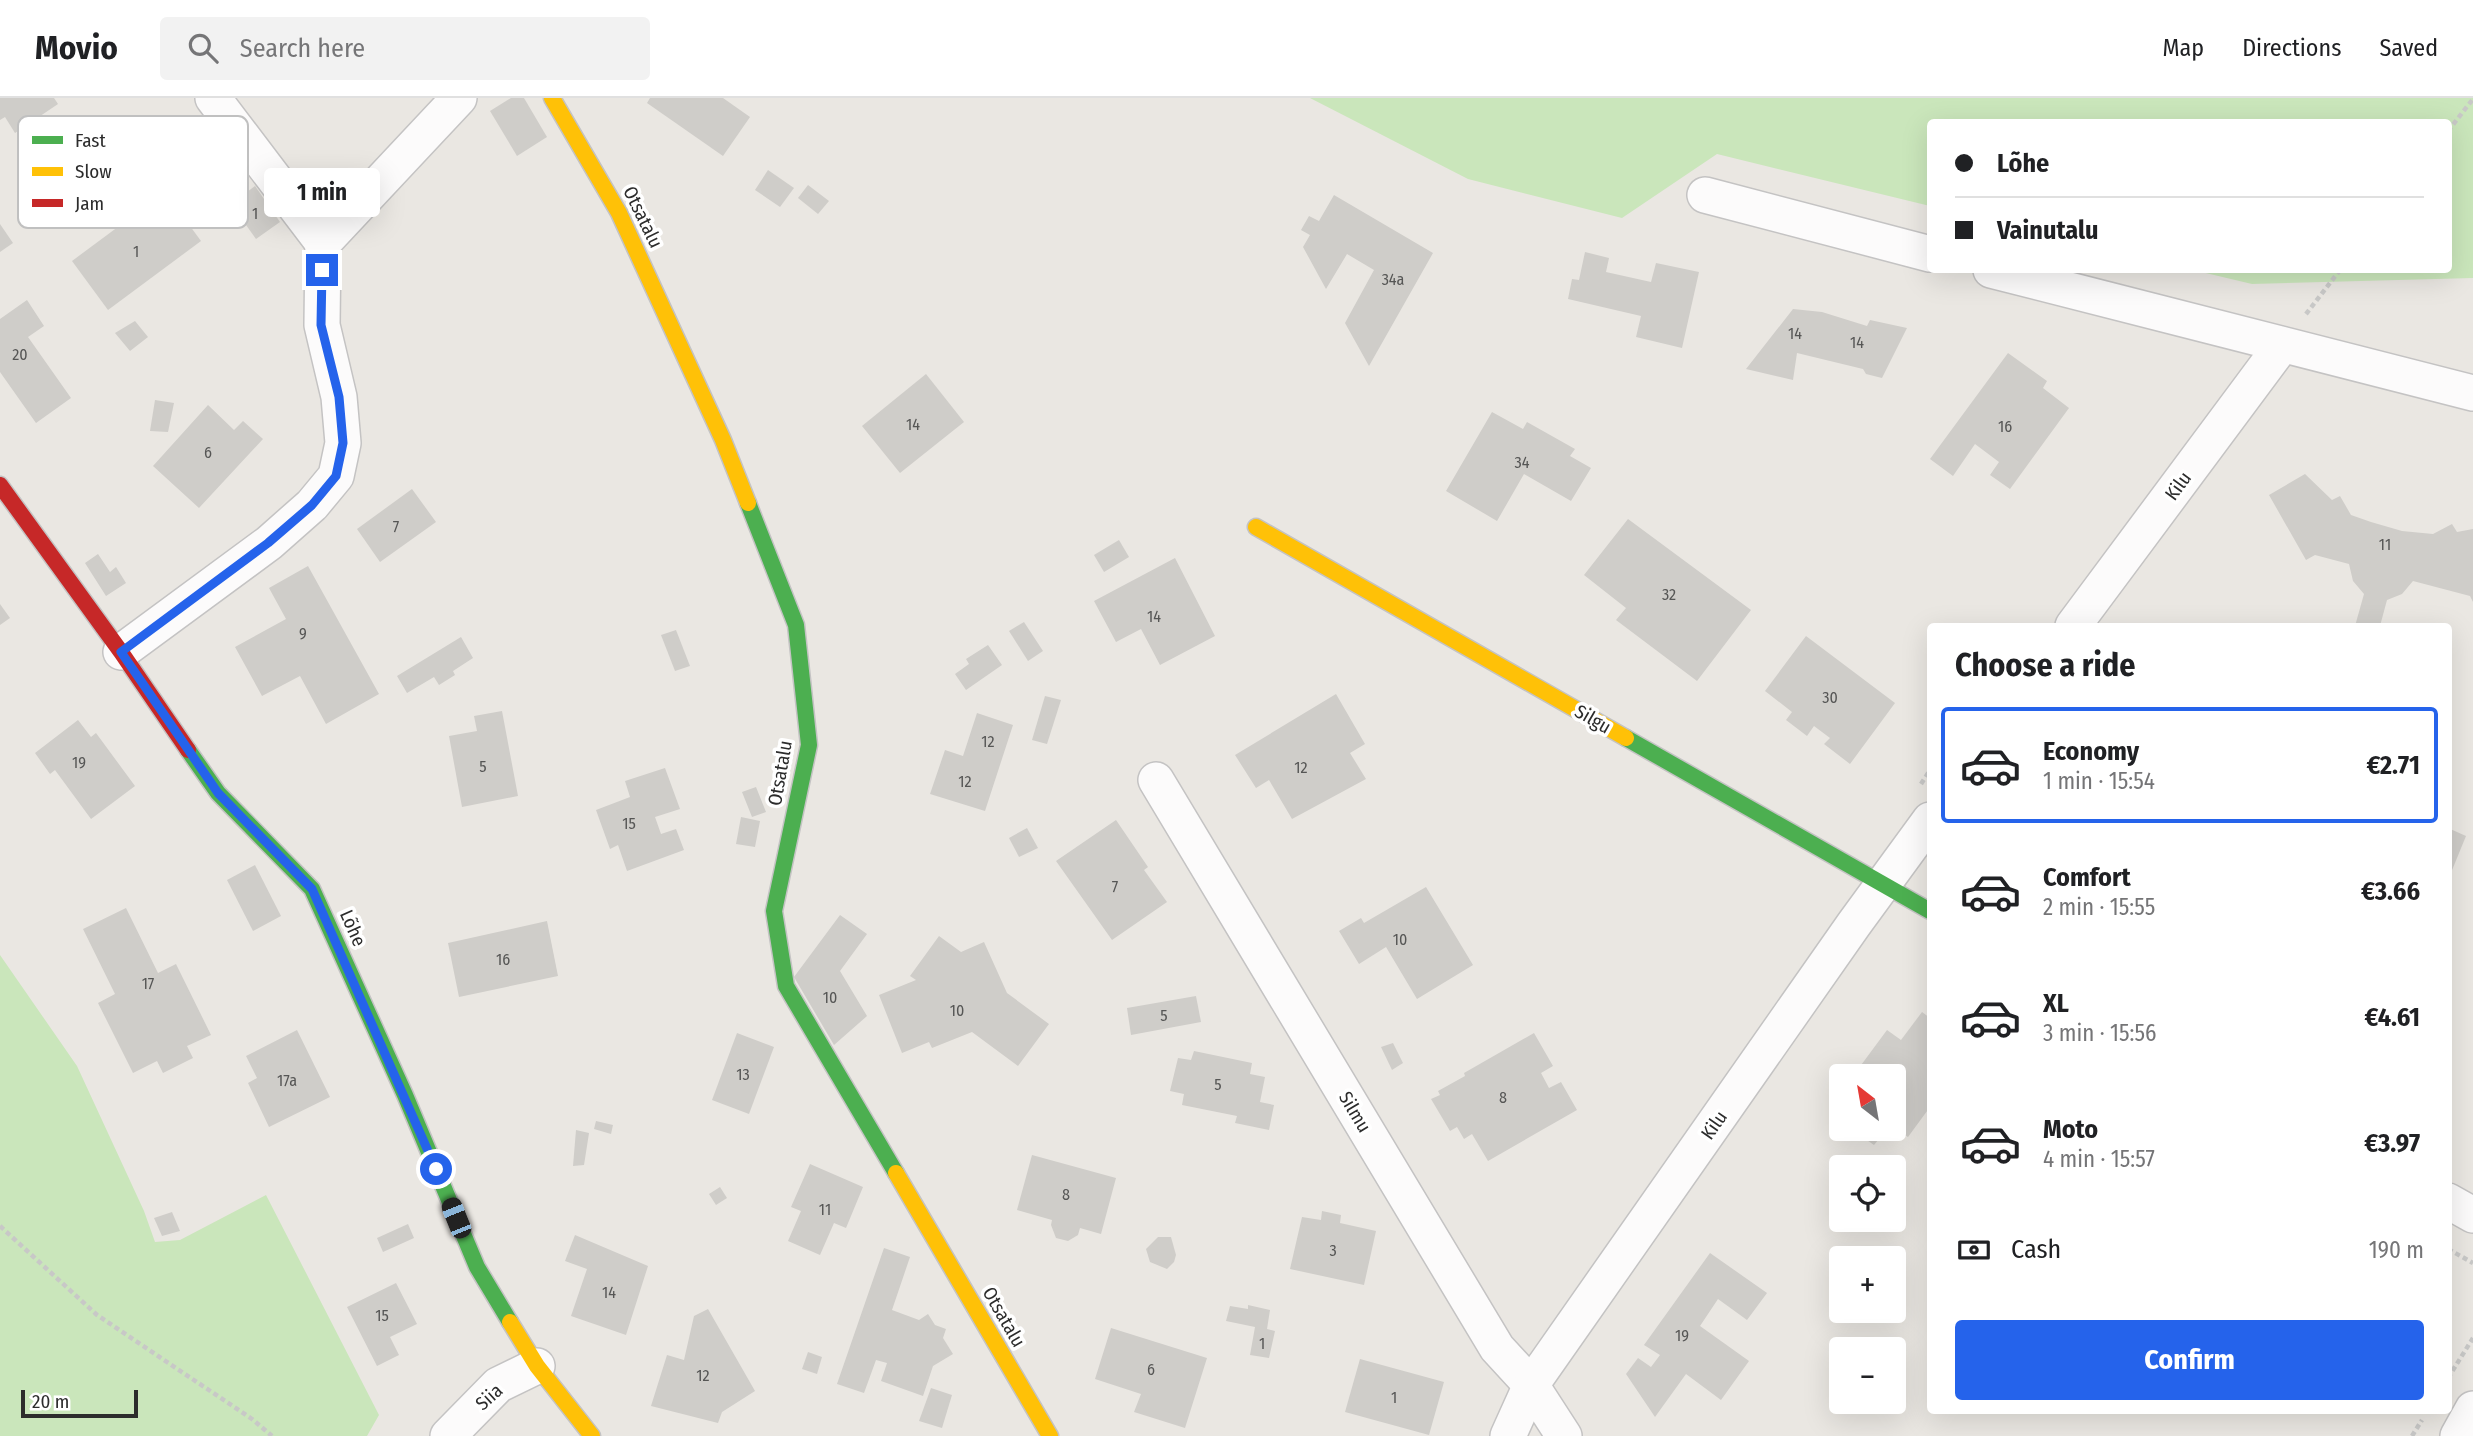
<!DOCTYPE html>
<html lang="en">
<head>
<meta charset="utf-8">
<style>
	body { margin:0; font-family:"Fira Sans Condensed",sans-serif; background:#f2f2f2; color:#202124; height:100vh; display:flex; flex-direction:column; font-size:26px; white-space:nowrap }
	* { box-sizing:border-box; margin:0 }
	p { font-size:23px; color:#757577 }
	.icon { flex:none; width:38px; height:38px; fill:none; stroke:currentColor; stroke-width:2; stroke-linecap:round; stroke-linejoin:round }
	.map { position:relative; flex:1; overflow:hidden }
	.drawer { position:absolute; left:1927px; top:525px; width:525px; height:791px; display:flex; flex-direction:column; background:#fff; border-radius:7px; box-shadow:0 7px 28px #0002 }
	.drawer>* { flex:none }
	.hud { position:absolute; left:1927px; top:21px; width:525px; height:154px; border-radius:7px; box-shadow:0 7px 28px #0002; display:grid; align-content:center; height:154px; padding:0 28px; background:#fff }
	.needle { width:46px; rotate:329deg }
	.controls { position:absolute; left:1829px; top:966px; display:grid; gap:14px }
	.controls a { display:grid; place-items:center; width:77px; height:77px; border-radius:7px; background:#fff; box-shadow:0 7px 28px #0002; font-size:35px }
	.scale { position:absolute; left:21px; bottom:18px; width:117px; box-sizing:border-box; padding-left:7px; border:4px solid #2c2c2c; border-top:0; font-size:19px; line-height:24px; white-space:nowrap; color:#2c2c2c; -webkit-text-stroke:5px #fff; paint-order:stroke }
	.end { position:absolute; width:32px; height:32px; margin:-16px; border:9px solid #2563eb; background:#fff; box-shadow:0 0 0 4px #fff }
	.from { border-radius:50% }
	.bubble { position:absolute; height:49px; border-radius:7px; background:#fff; box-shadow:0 7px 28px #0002; font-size:23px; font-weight:700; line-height:49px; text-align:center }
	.car { position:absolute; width:21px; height:42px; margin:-21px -10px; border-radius:9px; box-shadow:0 0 5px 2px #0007; background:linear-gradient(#222 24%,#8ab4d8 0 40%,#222 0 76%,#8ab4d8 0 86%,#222 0) }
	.hud b { display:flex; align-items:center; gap:24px; height:66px; font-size:26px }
	.hud b+b { border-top:2px solid #e0e0e0 }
	.hud i { width:18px; height:18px; background:#202124 }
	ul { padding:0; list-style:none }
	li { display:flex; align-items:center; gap:21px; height:116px; margin:0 14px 10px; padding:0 14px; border:4px solid transparent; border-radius:7px }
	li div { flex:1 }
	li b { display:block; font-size:26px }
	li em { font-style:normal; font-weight:700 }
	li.current { border-color:#2563eb }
	li>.icon { width:63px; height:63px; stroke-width:1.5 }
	h2 { padding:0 28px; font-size:32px; line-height:84px }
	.pay { display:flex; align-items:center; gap:18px; height:77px; padding:0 28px; font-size:26px }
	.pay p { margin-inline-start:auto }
	.action { display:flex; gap:14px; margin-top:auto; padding:14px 28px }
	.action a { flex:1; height:80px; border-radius:7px; background:#2563eb; color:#fff; font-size:28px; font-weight:700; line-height:80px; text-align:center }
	header { display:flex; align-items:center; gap:42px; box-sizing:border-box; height:98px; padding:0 35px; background:#fff; border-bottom:2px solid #e0e0e0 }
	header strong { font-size:33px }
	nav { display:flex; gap:38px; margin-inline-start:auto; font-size:24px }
	.search { width:490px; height:63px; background:#f2f2f2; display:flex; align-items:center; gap:18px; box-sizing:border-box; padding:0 24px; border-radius:7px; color:#757577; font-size:26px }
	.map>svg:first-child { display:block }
	.green { fill:#cae6bb }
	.building { fill:#cfcdc9 }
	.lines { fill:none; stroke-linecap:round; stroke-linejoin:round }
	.street-casing { stroke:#c4c3c3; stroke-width:38 }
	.fast-casing { stroke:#c4c3c3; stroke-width:19 }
	.slow-casing { stroke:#c4c3c3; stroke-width:19 }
	.jam-casing { stroke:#c4c3c3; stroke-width:19 }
	.path { stroke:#c8c8c7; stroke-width:4.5; stroke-dasharray:5 3.5; stroke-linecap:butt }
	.street { stroke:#fcfbfb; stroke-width:35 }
	.fast { stroke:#4caf50; stroke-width:16 }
	.slow { stroke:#ffc107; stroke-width:16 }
	.jam { stroke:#c62828; stroke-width:16 }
	.route { stroke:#2563eb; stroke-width:9 }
	.labels { text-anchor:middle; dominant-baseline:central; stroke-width:7; stroke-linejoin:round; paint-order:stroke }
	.number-label { font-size:16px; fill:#565655 }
	.street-label { font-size:19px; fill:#2c2c2c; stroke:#fff }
	.key { fill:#fff; stroke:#c0c0c0; stroke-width:2 }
	.key-label { font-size:19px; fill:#2c2c2c }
</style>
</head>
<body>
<header>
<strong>Movio</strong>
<div class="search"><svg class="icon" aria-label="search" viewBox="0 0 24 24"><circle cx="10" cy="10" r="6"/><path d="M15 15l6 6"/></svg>Search here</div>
<nav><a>Map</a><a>Directions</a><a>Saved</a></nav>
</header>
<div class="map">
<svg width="2473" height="1338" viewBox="0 0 2473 1338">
	<rect width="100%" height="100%" fill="#eae7e2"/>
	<g class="green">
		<polygon points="1310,0 2473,0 2473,180 2252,186 2193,172 2448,172 2448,24 1930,24 1930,108 1717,56 1622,120 1468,81"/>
		<polygon points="0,857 77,968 144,1113 155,1144 180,1142 266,1097 379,1317 367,1338 0,1338"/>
	</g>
	<g class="building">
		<polygon points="0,0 54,0 58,6 15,35 5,19 0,22"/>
		<polygon points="511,0 524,0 547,39 517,58 490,13"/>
		<polygon points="650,0 723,0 750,19 723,58 647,5"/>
		<polygon points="768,72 794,90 780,109 755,92"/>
		<polygon points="808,87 829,103 818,116 798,100"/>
		<polygon points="255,88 280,124 256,141 231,106"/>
		<polygon points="165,94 201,143 108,212 72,163"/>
		<polygon points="1334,97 1433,155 1369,268 1345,225 1374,172 1347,156 1326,191 1303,149 1310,137 1301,132 1309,118 1319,123"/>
		<polygon points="0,126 13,145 0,154"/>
		<polygon points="1585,154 1609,160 1606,174 1651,184 1656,165 1699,174 1682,250 1636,239 1641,218 1568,201 1572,181 1579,182"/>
		<polygon points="27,202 44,228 28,239 71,300 36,325 0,274 0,221"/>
		<polygon points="1793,211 1822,214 1867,228 1870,222 1907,230 1882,280 1866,276 1863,271 1797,255 1793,282 1746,271"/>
		<polygon points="135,223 148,239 130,253 115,235"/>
		<polygon points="2008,255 2047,283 2043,290 2069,310 2010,391 1990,377 1999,364 1975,346 1953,378 1930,361"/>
		<polygon points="926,276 964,324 900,375 862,328"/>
		<polygon points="155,302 174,305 168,334 150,333"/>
		<polygon points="208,307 234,332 243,323 263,341 199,410 153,368"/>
		<polygon points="1492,314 1523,331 1527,324 1575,351 1570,358 1591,370 1571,403 1524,376 1497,423 1446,393"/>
		<polygon points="2305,376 2332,402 2340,398 2351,417 2371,424 2402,433 2433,436 2452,426 2457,434 2473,431 2473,504 2470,498 2413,483 2402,496 2387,502 2380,528 2355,528 2364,496 2353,483 2349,466 2315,457 2306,462 2269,397"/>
		<polygon points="412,391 436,424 380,464 357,431"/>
		<polygon points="1628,421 1751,512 1697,583 1616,522 1626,510 1584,477"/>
		<polygon points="1119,442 1129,459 1104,474 1094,457"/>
		<polygon points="98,456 110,474 116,469 126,485 106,498 85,465"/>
		<polygon points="1175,460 1215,538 1160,567 1141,531 1116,544 1094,503"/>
		<polygon points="308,468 379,596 326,626 300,578 262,598 235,549 286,521 269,490"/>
		<polygon points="0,506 10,520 0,527"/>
		<polygon points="1024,524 1043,553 1028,563 1009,533"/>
		<polygon points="676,532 690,568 675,573 661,537"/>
		<polygon points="1806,538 1895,605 1850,666 1824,646 1830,640 1814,628 1807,638 1786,622 1792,614 1765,593"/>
		<polygon points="461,539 473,560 453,573 455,577 439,587 434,579 407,595 397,578"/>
		<polygon points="988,547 1002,567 966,592 955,576 969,566 966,561"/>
		<polygon points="1336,596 1365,646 1350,655 1366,681 1292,721 1269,682 1256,690 1235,657"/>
		<polygon points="1045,598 1061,602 1047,646 1032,642"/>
		<polygon points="502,613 518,698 462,709 449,638 477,633 474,618"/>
		<polygon points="977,615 1013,627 985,713 930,696 945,652 963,658"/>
		<polygon points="78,622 91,639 96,635 135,688 91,721 55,672 50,676 35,655"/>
		<polygon points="665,670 680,711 655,719 661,736 676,731 684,752 627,773 618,747 610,751 596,712 630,699 625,683"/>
		<polygon points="756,689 766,714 752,719 742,694"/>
		<polygon points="741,719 760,723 755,749 736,746"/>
		<polygon points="1116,722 1148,769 1144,772 1167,804 1112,842 1056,763"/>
		<polygon points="1027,730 1038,750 1019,759 1009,740"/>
		<polygon points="2448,730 2466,738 2448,782"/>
		<polygon points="255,767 281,818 253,833 227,782"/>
		<polygon points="1426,789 1473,867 1417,901 1386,849 1359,866 1339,833 1361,820 1364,825"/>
		<polygon points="126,810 158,875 176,866 211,937 187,948 193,960 163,975 157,963 133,975 98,905 115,896 83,831"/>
		<polygon points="840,817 867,836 840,873 867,918 834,947 794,879"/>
		<polygon points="547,823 558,878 459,899 448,845"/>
		<polygon points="939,838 961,854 984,844 1007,895 1049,926 1018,968 972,934 932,950 929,944 902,955 879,897 916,882 910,878"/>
		<polygon points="1196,898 1201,924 1131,937 1127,910"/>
		<polygon points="1922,914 1930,920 1930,1009 1908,1039 1894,1029 1894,978 1853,978 1887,932 1901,942"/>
		<polygon points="297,932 330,999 269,1029 248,985 257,980 246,958"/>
		<polygon points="737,935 774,949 749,1016 712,1002"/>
		<polygon points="1534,935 1553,968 1541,975 1549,990 1561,984 1577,1012 1488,1063 1472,1036 1464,1041 1457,1029 1450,1033 1431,1001 1440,997 1438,993 1465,978 1464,975"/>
		<polygon points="1393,945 1403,965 1392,972 1381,949"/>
		<polygon points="1194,953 1252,965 1250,976 1265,979 1260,1004 1274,1007 1269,1032 1235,1025 1237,1018 1182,1007 1184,996 1170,993 1178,960 1191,962"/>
		<polygon points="596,1023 613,1027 611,1036 594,1031"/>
		<polygon points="1851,1031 1887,1031 1874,1047"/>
		<polygon points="576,1032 589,1035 584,1067 573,1068"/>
		<polygon points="1032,1057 1116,1080 1101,1136 1080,1130 1078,1137 1068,1143 1056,1140 1051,1127 1052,1122 1017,1112"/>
		<polygon points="810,1066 863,1089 846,1130 834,1125 820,1157 788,1143 801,1113 791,1109"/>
		<polygon points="720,1089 727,1100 716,1107 709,1096"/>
		<polygon points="1322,1113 1341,1117 1340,1125 1376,1133 1364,1187 1290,1171 1302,1119 1321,1122"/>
		<polygon points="172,1114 180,1133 162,1138 154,1120"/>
		<polygon points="408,1126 414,1140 383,1154 377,1140"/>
		<polygon points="575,1137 648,1168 626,1237 571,1218 587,1171 565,1163"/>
		<polygon points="1158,1139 1171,1139 1176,1157 1174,1164 1167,1171 1150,1164 1146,1151"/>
		<polygon points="884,1150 910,1159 892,1212 919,1222 928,1216 935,1227 946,1231 943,1240 953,1256 933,1268 923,1298 881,1283 887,1265 876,1262 864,1295 837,1286"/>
		<polygon points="1710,1155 1767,1195 1747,1222 1718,1201 1700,1228 1749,1263 1721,1302 1686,1276 1655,1319 1626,1276 1638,1260 1651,1269 1660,1257 1644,1247"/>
		<polygon points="396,1185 417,1226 390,1239 399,1257 377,1268 347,1209"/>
		<polygon points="1248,1207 1270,1212 1267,1231 1275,1233 1269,1260 1250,1257 1255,1229 1226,1223 1230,1208 1248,1211"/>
		<polygon points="708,1211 755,1293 722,1314 718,1325 651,1308 667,1257 684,1262 694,1218"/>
		<polygon points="1111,1230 1207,1260 1185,1330 1134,1314 1141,1296 1095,1281"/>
		<polygon points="808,1254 822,1259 817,1276 802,1271"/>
		<polygon points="1360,1261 1444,1284 1429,1337 1345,1314"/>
		<polygon points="931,1290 952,1297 942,1330 919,1323"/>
	</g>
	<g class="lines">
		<g class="street-casing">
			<g id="street">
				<polyline points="213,0 323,145"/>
				<polyline points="1705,97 1930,156"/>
				<polyline points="1991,172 2473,295"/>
				<polyline points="2073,528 2282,247"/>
				<polyline points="121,554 269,445 312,407 336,378 343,345 339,299 322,227 323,145 459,0"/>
				<polyline points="1156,682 1497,1250 1531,1287 1564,1338"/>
				<polyline points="2448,1103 2473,1117"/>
				<polyline points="448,1338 498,1287 537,1268"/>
				<polyline points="1508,1338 1531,1287 1854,826 1930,722"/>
				<polyline points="2458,1338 2473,1311"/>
			</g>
		</g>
		<g class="fast-casing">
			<g id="fast">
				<polyline points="748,405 796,527 809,647 774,813 786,888 896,1075"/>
				<polyline points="1626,640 1930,813"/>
				<polyline points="188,652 218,695 312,791 405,997 477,1169 510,1224"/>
			</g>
		</g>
		<g class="slow-casing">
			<g id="slow">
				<polyline points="552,0 619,115 723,342 748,405"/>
				<polyline points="1256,429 1626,640"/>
				<polyline points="896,1075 1050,1338"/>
				<polyline points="510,1224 537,1268 592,1338"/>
			</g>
		</g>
		<g class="jam-casing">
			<polyline id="jam" points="0,387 121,554 188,652"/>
		</g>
		<g class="path">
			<polyline points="2448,33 2473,1"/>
			<polyline points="2306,216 2340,172"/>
			<polyline points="1921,686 1930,672"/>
			<polyline points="0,1128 97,1217 252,1321 272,1338"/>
			<polyline points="2448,1151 2473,1165"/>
			<polyline points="2448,1280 2473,1240"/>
			<polyline points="2412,1338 2422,1322"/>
		</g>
		<use href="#street" class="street"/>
		<use href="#fast" class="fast"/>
		<use href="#slow" class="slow"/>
		<use href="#jam" class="jam"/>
	</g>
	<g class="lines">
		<polyline class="route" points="322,172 321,227 339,299 343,345 336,378 312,407 268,445 121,554 218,695 312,791 436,1071"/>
	</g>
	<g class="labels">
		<g class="number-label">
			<text x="255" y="115">1</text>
			<text x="136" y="153">1</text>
			<text x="1393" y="181">34a</text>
			<text x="1795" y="235">14</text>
			<text x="1857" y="244">14</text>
			<text x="20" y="256">20</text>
			<text x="913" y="326">14</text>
			<text x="2005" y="328">16</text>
			<text x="208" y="354">6</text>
			<text x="1522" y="364">34</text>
			<text x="396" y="428">7</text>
			<text x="2385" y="446">11</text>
			<text x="1669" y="496">32</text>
			<text x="1154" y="518">14</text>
			<text x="303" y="535">9</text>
			<text x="1830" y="599">30</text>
			<text x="988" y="643">12</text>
			<text x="79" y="664">19</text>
			<text x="483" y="668">5</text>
			<text x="1301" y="669">12</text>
			<text x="965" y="683">12</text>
			<text x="629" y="725">15</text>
			<text x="1115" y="788">7</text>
			<text x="1400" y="841">10</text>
			<text x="503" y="861">16</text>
			<text x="148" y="885">17</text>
			<text x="830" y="899">10</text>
			<text x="957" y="912">10</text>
			<text x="1164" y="917">5</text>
			<text x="743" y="976">13</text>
			<text x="287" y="982">17a</text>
			<text x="1218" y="986">5</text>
			<text x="1503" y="999">8</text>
			<text x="1066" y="1096">8</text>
			<text x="825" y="1111">11</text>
			<text x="1333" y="1152">3</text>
			<text x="609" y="1194">14</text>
			<text x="382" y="1217">15</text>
			<text x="1682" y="1237">19</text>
			<text x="1262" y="1245">1</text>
			<text x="1151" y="1271">6</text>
			<text x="703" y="1277">12</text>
			<text x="1394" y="1299">1</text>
		</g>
		<g class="street-label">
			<text transform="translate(643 119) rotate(64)">Otsatalu</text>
			<text transform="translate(2178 388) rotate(-54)">Kilu</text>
			<text transform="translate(1593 621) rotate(30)">Silgu</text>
			<text transform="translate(780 675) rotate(-80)">Otsatalu</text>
			<text transform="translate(353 830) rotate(66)">Lõhe</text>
			<text transform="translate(1355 1014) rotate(59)">Silmu</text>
			<text transform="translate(1714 1027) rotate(-55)">Kilu</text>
			<text transform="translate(1004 1219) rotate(60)">Otsatalu</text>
			<text transform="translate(489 1299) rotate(-42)">Siia</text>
		</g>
	</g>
	<rect x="18" y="18" width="230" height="112" rx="10" class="key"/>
	<rect x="32" y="38" width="31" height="8" fill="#4caf50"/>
	<rect x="32" y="69" width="31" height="9" fill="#ffc107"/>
	<rect x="32" y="101" width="31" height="8" fill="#c62828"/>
	<g class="key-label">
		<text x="75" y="49">Fast</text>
		<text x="75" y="80">Slow</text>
		<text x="75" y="112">Jam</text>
	</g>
</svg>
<div class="controls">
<a><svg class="needle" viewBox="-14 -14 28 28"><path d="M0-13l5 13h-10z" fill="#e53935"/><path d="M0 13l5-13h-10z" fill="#757577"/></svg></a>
<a><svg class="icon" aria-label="locate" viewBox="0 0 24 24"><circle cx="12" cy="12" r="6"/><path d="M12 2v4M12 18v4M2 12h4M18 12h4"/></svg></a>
<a>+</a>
<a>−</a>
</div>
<div class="scale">20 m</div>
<i class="end from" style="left:436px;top:1071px"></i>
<i class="end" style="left:322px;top:172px"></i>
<div class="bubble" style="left:264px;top:70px;width:116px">1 min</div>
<i class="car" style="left:456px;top:1120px;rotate:338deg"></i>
<div class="hud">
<b><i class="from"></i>Lõhe</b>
<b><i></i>Vainutalu</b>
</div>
<section class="drawer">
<h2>Choose a ride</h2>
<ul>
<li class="current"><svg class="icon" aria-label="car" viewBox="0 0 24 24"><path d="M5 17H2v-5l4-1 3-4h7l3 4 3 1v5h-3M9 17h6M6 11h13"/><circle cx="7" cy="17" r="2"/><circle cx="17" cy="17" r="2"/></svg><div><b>Economy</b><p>1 min · 15:54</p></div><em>€2.71</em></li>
<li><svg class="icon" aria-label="car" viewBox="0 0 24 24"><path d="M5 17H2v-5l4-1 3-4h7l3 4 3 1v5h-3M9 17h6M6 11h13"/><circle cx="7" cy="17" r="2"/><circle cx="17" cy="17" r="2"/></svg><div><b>Comfort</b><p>2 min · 15:55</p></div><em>€3.66</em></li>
<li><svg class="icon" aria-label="car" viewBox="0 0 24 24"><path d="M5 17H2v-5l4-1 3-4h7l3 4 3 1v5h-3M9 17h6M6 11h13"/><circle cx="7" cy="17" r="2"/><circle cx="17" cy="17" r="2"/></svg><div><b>XL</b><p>3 min · 15:56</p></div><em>€4.61</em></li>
<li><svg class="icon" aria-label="car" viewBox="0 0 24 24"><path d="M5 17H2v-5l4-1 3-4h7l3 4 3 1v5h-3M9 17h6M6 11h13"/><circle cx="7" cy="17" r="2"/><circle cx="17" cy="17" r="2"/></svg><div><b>Moto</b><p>4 min · 15:57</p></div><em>€3.97</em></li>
</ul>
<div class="pay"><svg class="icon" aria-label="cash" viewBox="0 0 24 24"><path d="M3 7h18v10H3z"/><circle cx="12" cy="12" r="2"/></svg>Cash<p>190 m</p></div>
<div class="action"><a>Confirm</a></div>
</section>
</div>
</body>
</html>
